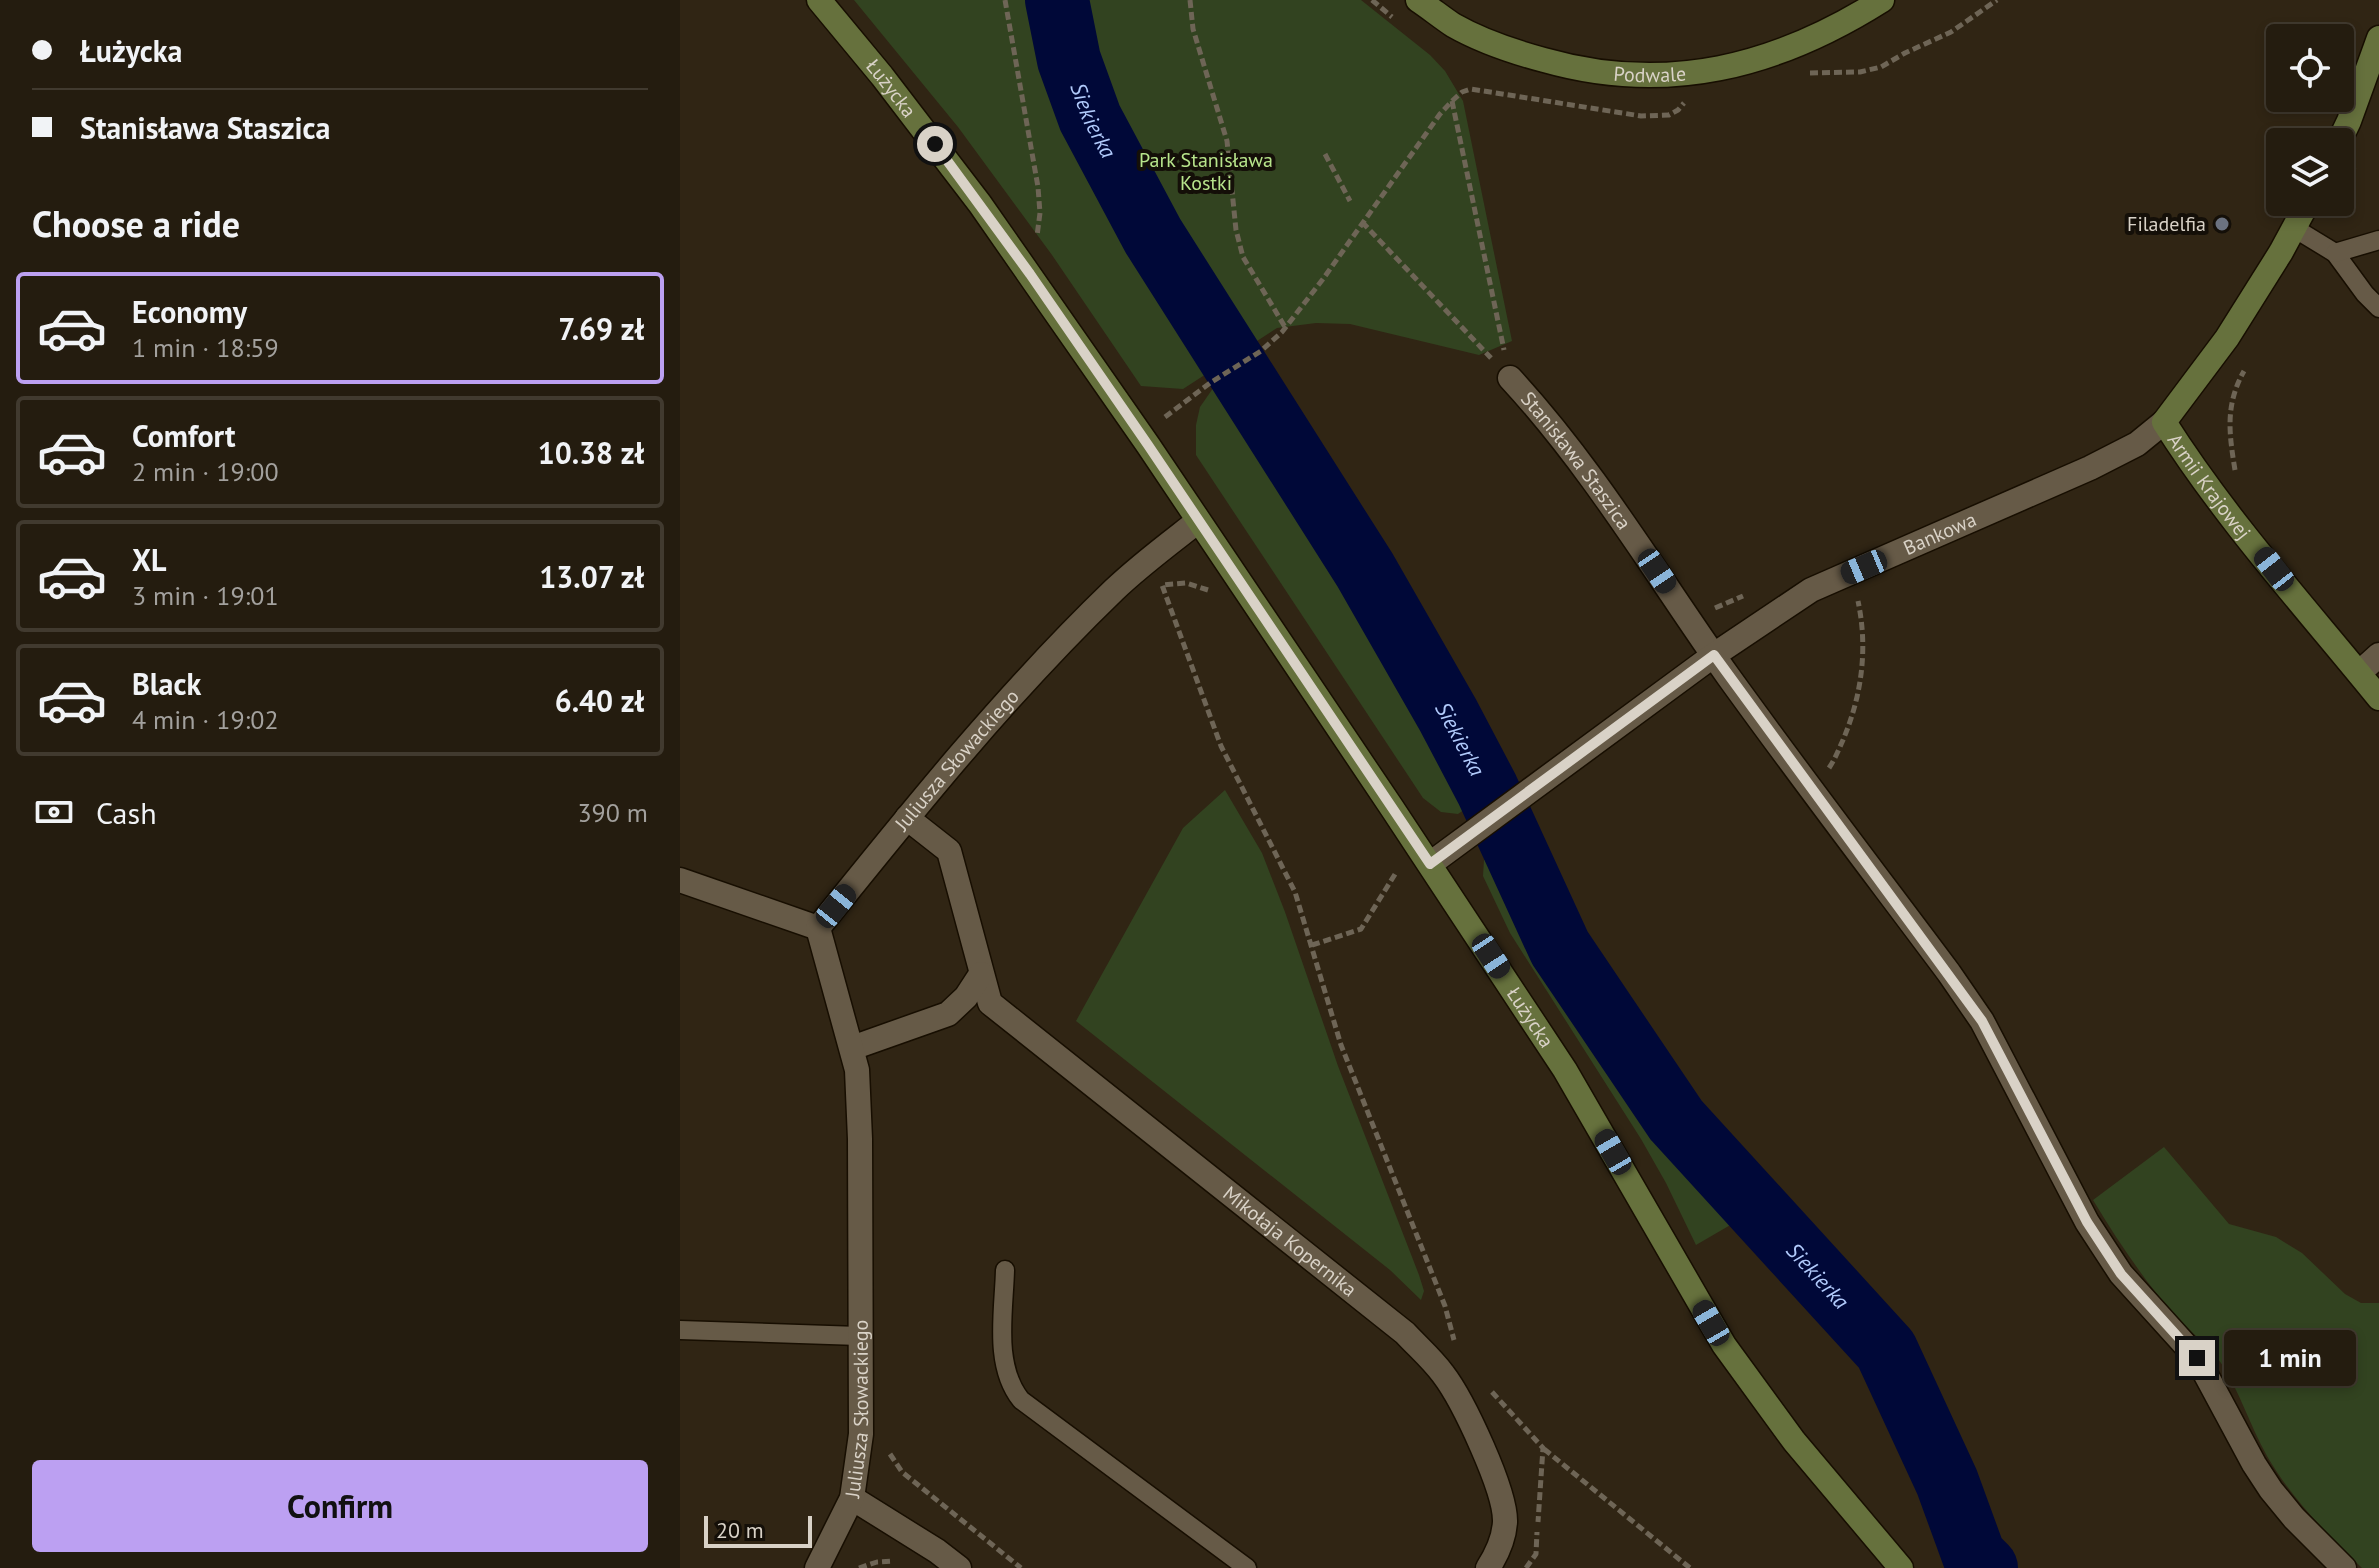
<!DOCTYPE html>
<html lang="en">
<head>
<meta charset="utf-8">
<style>
	body { margin:0; font-family:"PT Sans",sans-serif; background:#2c2518; color:#f1f3f6; height:100vh; display:flex; flex-direction:column; font-size:30px; white-space:nowrap }
	* { box-sizing:border-box; margin:0 }
	p { font-size:26px; color:#a3a19e }
	.icon { flex:none; width:44px; height:44px; fill:none; stroke:currentColor; stroke-width:2; stroke-linecap:round; stroke-linejoin:round }
	.map { position:relative; flex:1; overflow:hidden }
	.sheet { display:flex; flex-direction:column; background:#241c0f; width:680px }
	.sheet>* { flex:none }
	.banner { display:grid; align-content:center; height:176px; padding:0 32px; background:#241c0f }
	.controls { position:absolute; left:1586px; top:24px; display:grid; gap:16px }
	.controls a { display:grid; place-items:center; width:88px; height:88px; border-radius:8px; background:#241c0f; box-shadow:0 4px 12px #0003,0 0 0 2px #413a2f; font-size:40px }
	.scale { position:absolute; left:24px; bottom:20px; width:108px; box-sizing:border-box; padding-left:8px; border:4px solid #d9d2c7; border-top:0; font-size:22px; line-height:28px; white-space:nowrap; color:#d9d2c7; -webkit-text-stroke:6px #140f08; paint-order:stroke }
	.end { position:absolute; width:36px; height:36px; margin:-18px; border:10px solid #d9d2c7; background:#111; box-shadow:0 0 0 4px #111 }
	.from { border-radius:50% }
	.bubble { position:absolute; height:56px; border-radius:8px; background:#241c0f; box-shadow:0 4px 12px #0003,0 0 0 2px #413a2f; font-size:26px; font-weight:600; line-height:56px; text-align:center }
	.car { position:absolute; width:24px; height:48px; margin:-24px -12px; border-radius:10px; box-shadow:0 0 6px 2px #0007; background:linear-gradient(#222 24%,#8ab4d8 0 40%,#222 0 76%,#8ab4d8 0 86%,#222 0) }
	.banner b { display:flex; align-items:center; gap:28px; height:76px; font-size:30px }
	.banner b+b { border-top:2px solid #413a2f }
	.banner i { width:20px; height:20px; background:#f1f3f6 }
	ul { padding:0; list-style:none }
	li { display:flex; align-items:center; gap:24px; height:112px; margin:0 16px 12px; padding:0 16px; border:4px solid #413a2f; border-radius:8px }
	li div { flex:1 }
	li b { display:block; font-size:30px }
	li em { font-style:normal; font-weight:600 }
	li.current { border-color:#bca0f2 }
	li>.icon { width:72px; height:72px; stroke-width:1.5 }
	h2 { padding:0 32px; font-size:36px; line-height:96px }
	.pay { display:flex; align-items:center; gap:20px; height:88px; padding:0 32px; font-size:30px }
	.pay p { margin-inline-start:auto }
	.primary-button { display:flex; gap:16px; margin-top:auto; padding:16px 32px }
	.primary-button a { flex:1; height:92px; border-radius:8px; background:#bca0f2; color:#111; font-size:32px; font-weight:600; line-height:92px; text-align:center }
	main { display:flex; flex:1; min-height:0 }
	.map>svg:first-child { display:block }
	.green { fill:#324320 }
	.lines { fill:none; stroke-linecap:round; stroke-linejoin:round }
	.river { stroke:#000838; stroke-width:64 }
	.lane-casing { stroke:#170e01; stroke-width:21 }
	.street-casing { stroke:#170e01; stroke-width:27 }
	.secondary-casing { stroke:#170e01; stroke-width:27 }
	.path { stroke:#6e6556; stroke-width:5; stroke-dasharray:8 4; stroke-linecap:butt }
	.lane { stroke:#665a47; stroke-width:18 }
	.street { stroke:#665a47; stroke-width:24 }
	.secondary { stroke:#66713d; stroke-width:24 }
	.route { stroke:#d9d2c7; stroke-width:10 }
	.worship-dot { fill:#6b7280; stroke:#140f08; stroke-width:3 }
	.labels { text-anchor:middle; dominant-baseline:central; stroke-width:8; stroke-linejoin:round; paint-order:stroke }
	.street-label { font-size:20px; fill:#d9d2c7; stroke:#140f08 }
	.park-label { font-size:20px; fill:#b8e58c; stroke:#140f08 }
	.poi-label { font-size:20px; fill:#d9d2c7; stroke:#140f08; text-anchor:end }
	.water-label { font-size:22px; font-style:italic; fill:#b0cafb; stroke:#140f08 }
</style>
</head>
<body>
<main>
<section class="sheet">
<div class="banner">
<b><i class="from"></i>Łużycka</b>
<b><i></i>Stanisława Staszica</b>
</div>
<h2>Choose a ride</h2>
<ul>
<li class="current"><svg class="icon" aria-label="car" viewBox="0 0 24 24"><path d="M5 17H2v-5l4-1 3-4h7l3 4 3 1v5h-3M9 17h6M6 11h13"/><circle cx="7" cy="17" r="2"/><circle cx="17" cy="17" r="2"/></svg><div><b>Economy</b><p>1 min · 18:59</p></div><em>7.69 zł</em></li>
<li><svg class="icon" aria-label="car" viewBox="0 0 24 24"><path d="M5 17H2v-5l4-1 3-4h7l3 4 3 1v5h-3M9 17h6M6 11h13"/><circle cx="7" cy="17" r="2"/><circle cx="17" cy="17" r="2"/></svg><div><b>Comfort</b><p>2 min · 19:00</p></div><em>10.38 zł</em></li>
<li><svg class="icon" aria-label="car" viewBox="0 0 24 24"><path d="M5 17H2v-5l4-1 3-4h7l3 4 3 1v5h-3M9 17h6M6 11h13"/><circle cx="7" cy="17" r="2"/><circle cx="17" cy="17" r="2"/></svg><div><b>XL</b><p>3 min · 19:01</p></div><em>13.07 zł</em></li>
<li><svg class="icon" aria-label="car" viewBox="0 0 24 24"><path d="M5 17H2v-5l4-1 3-4h7l3 4 3 1v5h-3M9 17h6M6 11h13"/><circle cx="7" cy="17" r="2"/><circle cx="17" cy="17" r="2"/></svg><div><b>Black</b><p>4 min · 19:02</p></div><em>6.40 zł</em></li>
</ul>
<div class="pay"><svg class="icon" aria-label="cash" viewBox="0 0 24 24"><path d="M3 7h18v10H3z"/><circle cx="12" cy="12" r="2"/></svg>Cash<p>390 m</p></div>
<div class="primary-button"><a>Confirm</a></div>
</section>
<div class="map">
<svg width="1699" height="1568" viewBox="0 0 1699 1568">
	<rect width="100%" height="100%" fill="#302514"/>
	<g class="green">
		<polygon points="174,0 681,0 750,55 765,71 783,101 832,341 799,355 670,324 636,323 597,328 503,389 461,386 372,255 278,127"/>
		<polygon points="536,384 791,805 778,814 761,812 743,798 516,455 516,425 520,407"/>
		<polygon points="545,790 582,853 605,912 658,1066 739,1275 744,1291 741,1300 710,1270 396,1021 503,828"/>
		<polygon points="816,850 869,949 953,1080 1002,1143 1071,1213 1016,1245 986,1183 961,1139 830,933 803,876 804,860"/>
		<path d="M1484,1147L1549,1224L1596,1237L1622,1253L1665,1294L1681,1303H1699V1568H1682C1648,1535 1611,1498 1587,1456C1570,1426 1560,1392 1541,1363C1527,1343 1506,1329 1490,1310C1461,1276 1436,1238 1413,1200Z"/>
	</g>
	<g class="lines">
		<path class="river" id="s1" d="M377,0L389,60L410,118L473,236L685,570L768,715L807,789L880,948L996,1120L1206,1350L1267,1482L1294,1556L1306,1568"/>
		<g class="lane-casing">
			<g id="lane">
				<polyline points="1614,228 1655,253 1685,294 1699,308"/>
				<polyline points="1655,253 1699,240"/>
				<path d="M325,1270C324,1311 313,1365 341,1400L567,1568"/>
				<polyline points="0,1330 179,1336"/>
			</g>
		</g>
		<g class="street-casing">
			<g id="street">
				<path id="s2" d="M830,378C914,469 977,576 1048,676C1120,776 1195,874 1269,973L1302,1021L1407,1222L1441,1274L1517,1358L1574,1464L1591,1490L1614,1518L1664,1568"/>
				<polyline points="1679,673 1699,655"/>
				<path id="s3" d="M227,818L269,851L310,1003L725,1333C738,1347 752,1359 763,1374C783,1400 826,1491 825,1522C824,1539 817,1554 808,1568"/>
				<path id="s4" d="M750,864L1034,655L1131,590L1410,468L1457,444L1484,422"/>
				<polyline points="0,880 138,928"/>
				<path id="s5" d="M138,928C232,811 326,694 434,590C460,565 490,543 518,521"/>
				<polyline points="172,1048 268,1014 286,997 301,974"/>
				<polyline points="172,1498 257,1551 279,1568"/>
				<path id="s6" d="M137,1568L172,1498L181,1434L180,1139L177,1070L138,928"/>
			</g>
		</g>
		<g class="secondary-casing">
			<g id="secondary">
				<path id="s7" d="M139,0L202,76L300,204L468,445L712,808L885,1070L1044,1345L1114,1441L1221,1568"/>
				<path id="s8" d="M738,0C750,8 761,17 773,25C801,41 834,52 864,60C987,95 1096,67 1202,0"/>
				<polyline points="1659,142 1669,121 1699,38"/>
				<path id="s9" d="M1628,202L1601,252L1547,338L1484,422C1546,520 1626,608 1699,698"/>
			</g>
		</g>
		<g class="path">
			<polyline points="325,0 358,187 360,213 357,236"/>
			<polyline points="510,0 513,29 547,141 556,230 563,257 605,327"/>
			<polyline points="692,0 712,17"/>
			<polyline points="1130,73 1180,72 1201,67 1225,53 1271,32 1317,0"/>
			<polyline points="772,101 782,92 791,89 961,116 989,115 998,110 1004,103"/>
			<polyline points="645,154 670,201"/>
			<polyline points="1660,195 1674,167"/>
			<polyline points="682,222 811,358"/>
			<polyline points="485,417 530,383 581,351 602,332 643,279 760,114 772,101 824,350"/>
			<path d="M1555,470C1549,433 1545,405 1564,371"/>
			<polyline points="528,590 506,583 482,585 541,746 615,892 661,1045 765,1306 774,1340"/>
			<polyline points="1035,608 1063,596"/>
			<path d="M1149,768C1155,759 1159,749 1163,740C1182,695 1188,648 1178,601"/>
			<polyline points="632,945 681,929 717,871"/>
			<polyline points="812,1392 863,1448 858,1522"/>
			<polyline points="864,1449 1010,1568"/>
			<polyline points="210,1454 222,1472 341,1568"/>
			<polyline points="179,1568 197,1562 213,1561"/>
			<polyline points="846,1568 856,1554 857,1532"/>
		</g>
		<use href="#lane" class="lane"/>
		<use href="#street" class="street"/>
		<use href="#secondary" class="secondary"/>
	</g>
	<g class="lines">
		<polyline class="route" points="255,144 350,274 468,445 750,864 1034,655 1302,1021 1407,1222 1441,1274 1517,1358"/>
	</g>
	<circle class="worship-dot" cx="1542" cy="224" r="8"/>
	<g class="labels">
		<g class="street-label">
			<text stroke="none"><textPath href="#s8" startOffset="248">Podwale</textPath></text>
			<text stroke="none"><textPath href="#s7" startOffset="114">Łużycka</textPath></text>
			<text stroke="none"><textPath href="#s2" startOffset="106">Stanisława Staszica</textPath></text>
			<text stroke="none"><textPath href="#s9" startOffset="342">Armii Krajowej</textPath></text>
			<text stroke="none"><textPath href="#s4" startOffset="610">Bankowa</textPath></text>
			<text stroke="none"><textPath href="#s5" startOffset="218">Juliusza Słowackiego</textPath></text>
			<text stroke="none"><textPath href="#s7" startOffset="1242">Łużycka</textPath></text>
			<text stroke="none"><textPath href="#s3" startOffset="594">Mikołaja Kopernika</textPath></text>
			<text stroke="none"><textPath href="#s6" startOffset="168">Juliusza Słowackiego</textPath></text>
		</g>
		<g class="park-label">
			<text x="526" y="160">Park Stanisława<tspan x="526" dy="23">Kostki</tspan></text>
		</g>
		<g class="poi-label">
			<text x="1526" y="224">Filadelfia</text>
		</g>
		<g class="water-label">
			<text stroke="none"><textPath href="#s1" startOffset="126">Siekierka</textPath></text>
			<text stroke="none"><textPath href="#s1" startOffset="846">Siekierka</textPath></text>
			<text stroke="none"><textPath href="#s1" startOffset="1496">Siekierka</textPath></text>
		</g>
	</g>
</svg>
<div class="controls">
<a><svg class="icon" aria-label="locate" viewBox="0 0 24 24"><circle cx="12" cy="12" r="6"/><path d="M12 2v4M12 18v4M2 12h4M18 12h4"/></svg></a>
<a><svg class="icon" aria-label="layers" viewBox="0 0 24 24"><path d="M12 4l9 5-9 5-9-5zM3 14l9 5 9-5"/></svg></a>
</div>
<div class="scale">20 m</div>
<i class="end from" style="left:255px;top:144px"></i>
<i class="end" style="left:1517px;top:1358px"></i>
<div class="bubble" style="left:1544px;top:1330px;width:132px">1 min</div>
<i class="car" style="left:1184px;top:567px;rotate:247deg"></i>
<i class="car" style="left:1594px;top:569px;rotate:322deg"></i>
<i class="car" style="left:977px;top:571px;rotate:146deg"></i>
<i class="car" style="left:156px;top:906px;rotate:39deg"></i>
<i class="car" style="left:811px;top:956px;rotate:147deg"></i>
<i class="car" style="left:933px;top:1152px;rotate:330deg"></i>
<i class="car" style="left:1031px;top:1323px;rotate:330deg"></i>
</div>
</main>
</body>
</html>
